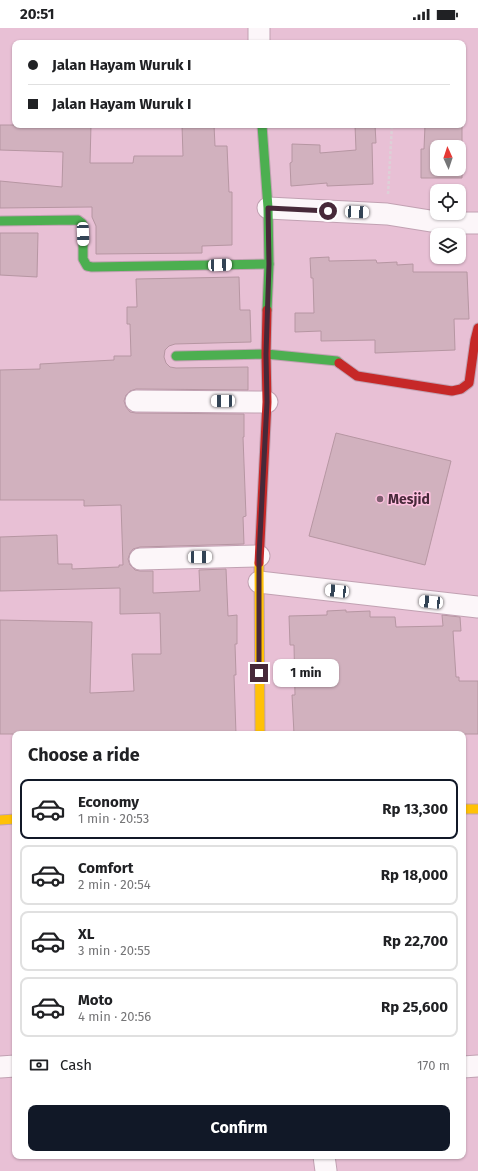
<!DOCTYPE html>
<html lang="en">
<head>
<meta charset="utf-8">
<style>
	body { margin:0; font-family:"Fira Sans",sans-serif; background:#f2f2f2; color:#202124; height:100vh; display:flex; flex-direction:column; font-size:15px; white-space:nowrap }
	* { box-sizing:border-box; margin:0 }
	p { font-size:13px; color:#757577 }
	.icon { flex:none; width:22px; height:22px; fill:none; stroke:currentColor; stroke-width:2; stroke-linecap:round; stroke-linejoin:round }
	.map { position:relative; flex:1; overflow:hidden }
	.sheet { position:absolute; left:12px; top:703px; width:454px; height:428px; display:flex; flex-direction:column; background:#fff; border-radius:8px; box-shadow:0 1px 3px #0004 }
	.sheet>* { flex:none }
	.top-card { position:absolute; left:12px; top:12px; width:454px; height:88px; border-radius:8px; box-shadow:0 1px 3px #0004; display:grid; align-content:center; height:88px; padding:0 16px; background:#fff }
	.needle { width:26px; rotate:357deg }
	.controls { position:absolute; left:430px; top:112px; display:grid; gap:8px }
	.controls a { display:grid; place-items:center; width:36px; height:36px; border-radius:8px; background:#fff; box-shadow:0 1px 3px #0004; font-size:20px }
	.end { position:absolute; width:18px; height:18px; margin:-9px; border:5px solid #472939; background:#fff; box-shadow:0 0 0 2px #fff }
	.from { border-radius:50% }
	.bubble { position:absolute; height:28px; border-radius:8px; background:#fff; box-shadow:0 1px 3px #0004; font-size:13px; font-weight:700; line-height:28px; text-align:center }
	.car { position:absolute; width:12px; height:24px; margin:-12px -6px; border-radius:5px; box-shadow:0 0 3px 1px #0007; background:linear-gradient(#fff 24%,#345 0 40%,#fff 0 76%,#345 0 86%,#fff 0) }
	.top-card b { display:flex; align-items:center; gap:14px; height:38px; font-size:15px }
	.top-card b+b { border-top:1px solid #e0e0e0 }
	.top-card i { width:10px; height:10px; background:#202124 }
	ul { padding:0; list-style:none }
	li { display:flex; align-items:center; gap:12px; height:60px; margin:0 8px 6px; padding:0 8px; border:2px solid #e0e0e0; border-radius:8px }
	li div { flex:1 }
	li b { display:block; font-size:15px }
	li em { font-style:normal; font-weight:700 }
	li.active { border-color:#111827 }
	li>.icon { width:36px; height:36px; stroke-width:1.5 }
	h2 { padding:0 16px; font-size:18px; line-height:48px }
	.pay { display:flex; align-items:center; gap:10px; height:44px; padding:0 16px; font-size:15px }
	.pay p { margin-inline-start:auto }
	.action { display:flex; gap:8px; margin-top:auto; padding:8px 16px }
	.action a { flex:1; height:46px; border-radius:8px; background:#111827; color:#fff; font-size:16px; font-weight:700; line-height:46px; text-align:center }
	.status { display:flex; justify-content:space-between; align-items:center; height:28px; padding:0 20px; background:#fff; direction:ltr }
	.status svg { height:11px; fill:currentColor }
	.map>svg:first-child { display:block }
	.building { fill:#d1b1be; stroke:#b696a2; fill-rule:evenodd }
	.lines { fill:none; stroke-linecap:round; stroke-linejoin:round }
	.street-casing { stroke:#c1a1b2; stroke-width:23 }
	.fast-casing { stroke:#c1a1b2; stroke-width:11 }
	.slow-casing { stroke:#c1a1b2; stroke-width:11 }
	.jam-casing { stroke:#c1a1b2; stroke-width:11 }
	.path { stroke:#ddd0d7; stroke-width:2.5; stroke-dasharray:3 2; stroke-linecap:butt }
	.street { stroke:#fcf6f9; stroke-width:21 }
	.fast { stroke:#4caf50; stroke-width:9 }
	.slow { stroke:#ffc107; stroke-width:9 }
	.jam { stroke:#c62828; stroke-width:9 }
	.route { stroke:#472939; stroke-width:5 }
	.poi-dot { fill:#7f5e70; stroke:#ffc1e0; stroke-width:1.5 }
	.labels { text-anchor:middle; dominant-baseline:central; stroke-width:3; stroke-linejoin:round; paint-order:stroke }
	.poi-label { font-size:14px; font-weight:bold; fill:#472939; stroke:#ffc1e0; text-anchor:start }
</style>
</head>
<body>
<div class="status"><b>20:51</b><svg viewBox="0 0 49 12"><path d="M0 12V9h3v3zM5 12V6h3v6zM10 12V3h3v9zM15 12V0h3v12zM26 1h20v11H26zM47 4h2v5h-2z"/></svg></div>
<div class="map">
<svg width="478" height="1143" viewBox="0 0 478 1143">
	<rect width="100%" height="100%" fill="#e8c0d5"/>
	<g class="building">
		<polygon points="0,97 91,97 90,135 133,135 134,128 183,128 182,97 214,97 215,118 227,118 229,164 232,164 232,217 202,218 202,225 96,226 96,198 92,189 92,179 0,180 0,153 62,159 63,124 0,122"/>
		<polygon points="355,97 375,97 376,115 372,115 373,156 327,158 327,155 291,158 290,135 292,134 292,116 320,117 320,125 356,122"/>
		<path d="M425,97H462V150H421V121H424ZM437,119H459V141H437Z"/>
		<polygon points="0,205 38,205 37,249 0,247"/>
		<polygon points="329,229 329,233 376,232 377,235 397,234 397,237 413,236 413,244 467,244 469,291 454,291 455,322 375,325 375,312 321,313 321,303 295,304 295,285 314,285 313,250 311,250 310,230"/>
		<polygon points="239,249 240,282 250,282 251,314 175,316 169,318 165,322 164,329 166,335 170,339 176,340 248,339 248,362 136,361 130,363 126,367 124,373 126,379 130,384 136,385 244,386 244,409 243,409 246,488 243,489 244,516 140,519 133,521 130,525 128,531 130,537 135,542 140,543 153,543 153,565 200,563 199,542 226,541 228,588 237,587 237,616 235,616 236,647 234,647 236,706 0,706 0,592 92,594 90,665 134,663 132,626 161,626 160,585 120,586 120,560 0,563 0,509 57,507 58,536 72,536 72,541 119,539 119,537 123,537 121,477 84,478 84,472 0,472 0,342 40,341 40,336 114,332 114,328 131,328 130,296 127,296 127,279 137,279 136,251"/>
		<polygon points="336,405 451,433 425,537 309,508"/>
		<polygon points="346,582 346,584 370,583 370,589 395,589 396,599 443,598 442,587 460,589 461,603 453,603 456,649 459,649 459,653 478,653 478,706 414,706 414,704 374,706 294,706 292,667 295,667 294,617 290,617 289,588 327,587 327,583"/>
	</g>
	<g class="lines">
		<g class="street-casing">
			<g id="street">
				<polyline points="259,0 259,15"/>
				<polyline points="268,180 387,186 443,195 478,195"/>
				<polyline points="136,373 267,374"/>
				<polyline points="140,531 259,528"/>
				<polyline points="259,554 478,579"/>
				<polyline points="0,1039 15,1038"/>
				<polyline points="463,1039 478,1038"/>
				<polyline points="324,1128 326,1143"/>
			</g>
		</g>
		<g class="fast-casing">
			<g id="fast">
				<polyline points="262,97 268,180 269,236 267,282"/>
				<polyline points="0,193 78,192 82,195 83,198 83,231 87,238 92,239 269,236"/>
				<polyline points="176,328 266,326 337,333 339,335"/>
			</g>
		</g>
		<g class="slow-casing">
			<g id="slow">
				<polyline points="259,535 260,706"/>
				<polyline points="463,781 478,781"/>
				<polyline points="0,792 15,791"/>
			</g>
		</g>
		<g class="jam-casing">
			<g id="jam">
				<polyline points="339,335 357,348 452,363 461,361 469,355 475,312 478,300"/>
				<polyline points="259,535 267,374 266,326 267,282"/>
			</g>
		</g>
		<polyline class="path" points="388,166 392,97"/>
		<use href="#street" class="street"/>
		<use href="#fast" class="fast"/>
		<use href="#slow" class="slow"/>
		<use href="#jam" class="jam"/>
	</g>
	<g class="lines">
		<polyline class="route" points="259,645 259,528 267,374 266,326 269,236 268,180 328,183"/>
	</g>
	<circle class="poi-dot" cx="380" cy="471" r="4"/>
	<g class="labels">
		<g class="poi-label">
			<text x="388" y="471">Mesjid</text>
		</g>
	</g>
</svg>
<div class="controls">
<a><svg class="needle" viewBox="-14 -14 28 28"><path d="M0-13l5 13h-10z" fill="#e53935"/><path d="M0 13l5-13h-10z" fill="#757577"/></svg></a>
<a><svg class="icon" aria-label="locate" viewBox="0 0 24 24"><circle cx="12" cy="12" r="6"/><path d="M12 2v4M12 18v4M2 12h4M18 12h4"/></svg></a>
<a><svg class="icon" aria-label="layers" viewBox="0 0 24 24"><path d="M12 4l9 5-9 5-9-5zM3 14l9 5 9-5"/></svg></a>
</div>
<i class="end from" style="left:328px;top:183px"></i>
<i class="end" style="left:259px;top:645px"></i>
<div class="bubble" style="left:273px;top:631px;width:66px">1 min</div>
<i class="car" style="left:357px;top:184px;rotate:93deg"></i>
<i class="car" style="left:83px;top:206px;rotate:178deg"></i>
<i class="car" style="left:220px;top:237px;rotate:88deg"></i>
<i class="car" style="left:223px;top:373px;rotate:270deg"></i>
<i class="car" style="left:200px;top:529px;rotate:89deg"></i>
<i class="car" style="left:337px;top:563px;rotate:276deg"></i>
<i class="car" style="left:431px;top:574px;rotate:276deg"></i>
<div class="top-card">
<b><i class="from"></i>Jalan Hayam Wuruk I</b>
<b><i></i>Jalan Hayam Wuruk I</b>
</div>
<section class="sheet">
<h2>Choose a ride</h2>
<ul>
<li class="active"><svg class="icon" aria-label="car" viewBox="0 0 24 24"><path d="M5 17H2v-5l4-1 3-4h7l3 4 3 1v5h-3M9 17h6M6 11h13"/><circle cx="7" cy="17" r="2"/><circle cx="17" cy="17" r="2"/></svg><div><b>Economy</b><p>1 min · 20:53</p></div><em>Rp 13,300</em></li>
<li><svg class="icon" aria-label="car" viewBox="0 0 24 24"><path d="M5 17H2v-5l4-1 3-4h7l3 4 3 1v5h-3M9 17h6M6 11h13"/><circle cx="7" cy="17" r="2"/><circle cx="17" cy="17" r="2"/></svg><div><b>Comfort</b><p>2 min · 20:54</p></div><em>Rp 18,000</em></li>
<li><svg class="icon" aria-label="car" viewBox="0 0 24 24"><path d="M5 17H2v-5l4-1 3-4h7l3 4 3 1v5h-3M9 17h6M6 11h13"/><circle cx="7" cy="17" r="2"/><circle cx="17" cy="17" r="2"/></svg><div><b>XL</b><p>3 min · 20:55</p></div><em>Rp 22,700</em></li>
<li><svg class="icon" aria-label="car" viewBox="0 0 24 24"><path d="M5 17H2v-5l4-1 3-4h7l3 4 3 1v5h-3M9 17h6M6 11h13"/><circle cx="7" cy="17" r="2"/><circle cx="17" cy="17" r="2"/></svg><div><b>Moto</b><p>4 min · 20:56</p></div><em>Rp 25,600</em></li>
</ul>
<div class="pay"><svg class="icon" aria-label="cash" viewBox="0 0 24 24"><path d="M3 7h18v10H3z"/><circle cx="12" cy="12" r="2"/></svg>Cash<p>170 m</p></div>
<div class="action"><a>Confirm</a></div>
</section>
</div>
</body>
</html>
